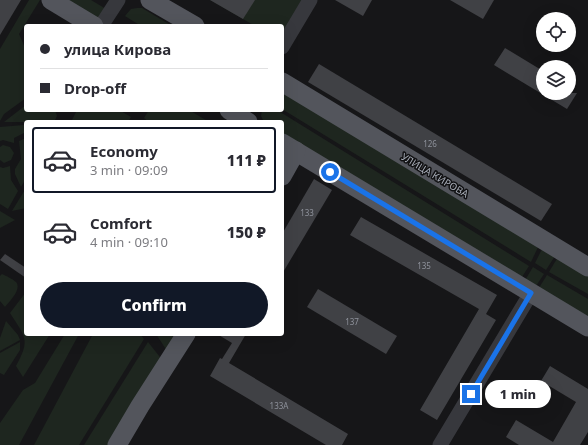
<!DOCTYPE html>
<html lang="en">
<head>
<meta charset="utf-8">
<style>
	body { margin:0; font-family:"Noto Sans",sans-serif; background:#f7f7f7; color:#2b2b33; height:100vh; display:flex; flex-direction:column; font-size:15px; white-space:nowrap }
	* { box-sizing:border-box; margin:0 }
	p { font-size:13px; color:#7c7c81 }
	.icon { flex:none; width:22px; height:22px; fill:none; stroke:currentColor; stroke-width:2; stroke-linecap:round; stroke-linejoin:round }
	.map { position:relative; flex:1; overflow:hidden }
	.details { position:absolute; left:24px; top:120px; width:260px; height:216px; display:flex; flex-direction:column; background:#fff; border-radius:4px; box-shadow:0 4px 16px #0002 }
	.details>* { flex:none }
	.guide { position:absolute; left:24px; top:24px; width:260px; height:88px; border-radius:4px; box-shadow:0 4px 16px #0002; display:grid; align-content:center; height:88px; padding:0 16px; background:#fff }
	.controls { position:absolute; left:536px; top:12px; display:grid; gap:8px }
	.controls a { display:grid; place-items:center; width:40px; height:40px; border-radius:50%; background:#fff; box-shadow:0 4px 16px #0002; font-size:20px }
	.end { position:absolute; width:18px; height:18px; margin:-9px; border:5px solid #1a73e8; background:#fff; box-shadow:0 0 0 2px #fff }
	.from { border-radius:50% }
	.bubble { position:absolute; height:28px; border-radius:14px; background:#fff; box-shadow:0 4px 16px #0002; font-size:13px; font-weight:800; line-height:28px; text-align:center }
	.guide b { display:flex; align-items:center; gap:14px; height:38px; font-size:15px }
	.guide b+b { border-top:1px solid #e1e1e2 }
	.guide i { width:10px; height:10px; background:#2b2b33 }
	ul { padding:7px 0 0; list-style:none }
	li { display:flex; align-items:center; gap:12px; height:66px; margin:0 8px 6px; padding:0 8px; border:2px solid transparent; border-radius:4px }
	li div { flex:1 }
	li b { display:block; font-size:15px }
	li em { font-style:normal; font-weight:800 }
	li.on { border-color:#111827 }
	li>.icon { width:36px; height:36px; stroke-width:1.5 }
	.cta { display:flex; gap:8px; margin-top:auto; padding:8px 16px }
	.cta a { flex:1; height:46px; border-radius:24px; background:#111827; color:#fff; font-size:16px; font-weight:800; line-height:46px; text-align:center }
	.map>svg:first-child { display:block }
	.green { fill:#1e261f }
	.building { fill:#404145 }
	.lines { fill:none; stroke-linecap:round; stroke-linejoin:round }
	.minor { stroke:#37383d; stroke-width:15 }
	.major { stroke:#53555c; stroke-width:19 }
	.route { stroke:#1a73e8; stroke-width:5 }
	.labels { text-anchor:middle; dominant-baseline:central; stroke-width:3; stroke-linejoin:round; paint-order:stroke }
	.number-label { font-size:8px; fill:#8e929b }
	.street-label { font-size:10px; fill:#a8adb8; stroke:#111113 }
</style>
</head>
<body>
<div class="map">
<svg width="588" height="445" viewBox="0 0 588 445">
	<rect width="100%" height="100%" fill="#161618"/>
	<g class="green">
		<polygon points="29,0 40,0 19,34 26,50 26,98 4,114 0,121 0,49"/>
		<polygon points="60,0 91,0 106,9 99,18 93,18"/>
		<polygon points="210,0 308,0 282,42 282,26 255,26"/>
		<polygon points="137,8 142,8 172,26 141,26 125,16 131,9"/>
		<polygon points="282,90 539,245 531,262 282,109"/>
		<polygon points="26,105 26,110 55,110 57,116 54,122 4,122"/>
		<polygon points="77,110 119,110 131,117 128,122 71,122"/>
		<polygon points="149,110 189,110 209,122 149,122 144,118"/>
		<polygon points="262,110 277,110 529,266 520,280 282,133 282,122 264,122 261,116"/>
		<polygon points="24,125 26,127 26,132 14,138 14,143 3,140 0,141 0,127"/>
		<polygon points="26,138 26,178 21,187 15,174 15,169 21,159 19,141"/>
		<polygon points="3,145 10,147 14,153 11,160 4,163 0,160 0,147"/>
		<polygon points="10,166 11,180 18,191 8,209 0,204 0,167 3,168"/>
		<polygon points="26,188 26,208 12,211"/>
		<polygon points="0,211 15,220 0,228"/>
		<polygon points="543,247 555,256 546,270 535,263"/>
		<polygon points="558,257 588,276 588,294 549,272"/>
		<polygon points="533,267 544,274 534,289 524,282"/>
		<path d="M2,274C6,276 13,279 16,282C22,289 10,301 5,307L0,301V276Z"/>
		<polygon points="547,275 588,299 588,322 537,291"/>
		<path d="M26,292V334H50L23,377L16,366C31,339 25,337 10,313Z"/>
		<polygon points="6,321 18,335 20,340 0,351 0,338"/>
		<polygon points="65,334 79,334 19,445 0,445 0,423 23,390 35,383"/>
		<polygon points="93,334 140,334 144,339 79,445 34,445"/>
		<polygon points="156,334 181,334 169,354"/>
		<polygon points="20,342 20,350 4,375 0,373 0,353"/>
		<polygon points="148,342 163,361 111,445 84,445"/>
	</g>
	<g class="building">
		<polygon points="0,0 21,0 0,35"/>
		<polygon points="210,0 255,0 243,19"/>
		<polygon points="335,0 372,0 363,16"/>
		<polygon points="450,0 494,0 483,19"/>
		<polygon points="505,48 543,71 543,93 577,93 567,109 494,65"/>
		<polygon points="319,64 552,204 541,221 308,82"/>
		<polygon points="314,179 332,190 282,274 282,234"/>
		<polygon points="361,217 497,295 486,314 496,320 437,420 420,410 479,309 350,235"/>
		<polygon points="5,254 26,268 26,278 0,260"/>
		<polygon points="318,289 397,336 386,354 307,307"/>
		<polygon points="217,334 246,334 229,363 348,434 342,445 326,445 210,376 220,358 222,359 232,343"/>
		<polygon points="550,366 588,389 588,432 580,445 519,445 506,437 516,420 553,442 576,402 541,381"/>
	</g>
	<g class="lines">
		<g class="minor">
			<polyline points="101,26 118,0"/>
			<polyline points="282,47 310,0"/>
			<polyline points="440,445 531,293"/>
		</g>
		<g class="major">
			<polyline points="51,0 94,26"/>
			<polyline points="150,0 195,26"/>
			<polyline points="282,82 588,267"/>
			<polyline points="229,110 248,122"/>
			<polyline points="282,143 588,327"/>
			<polyline points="282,176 296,151"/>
			<polyline points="117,445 140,406 186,334"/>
		</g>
	</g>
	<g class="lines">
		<polyline class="route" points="330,172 531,293 471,394"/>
	</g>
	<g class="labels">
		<g class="number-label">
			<text x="430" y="143">126</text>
			<text x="307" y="212">133</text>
			<text x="424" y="265">135</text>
			<text x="352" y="321">137</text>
			<text x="279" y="405">133А</text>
		</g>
		<g class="street-label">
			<text transform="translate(435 175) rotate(31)">УЛИЦА КИРОВА</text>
		</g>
	</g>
</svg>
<div class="controls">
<a><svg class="icon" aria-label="locate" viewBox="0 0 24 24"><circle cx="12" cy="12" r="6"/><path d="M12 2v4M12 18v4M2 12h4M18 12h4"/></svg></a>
<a><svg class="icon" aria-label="layers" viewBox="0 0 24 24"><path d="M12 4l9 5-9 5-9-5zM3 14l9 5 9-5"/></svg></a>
</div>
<i class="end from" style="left:330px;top:172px"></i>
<i class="end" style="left:471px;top:394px"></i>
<div class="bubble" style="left:485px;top:380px;width:66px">1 min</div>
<div class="guide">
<b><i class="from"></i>улица Кирова</b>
<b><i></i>Drop-off</b>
</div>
<section class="details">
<ul>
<li class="on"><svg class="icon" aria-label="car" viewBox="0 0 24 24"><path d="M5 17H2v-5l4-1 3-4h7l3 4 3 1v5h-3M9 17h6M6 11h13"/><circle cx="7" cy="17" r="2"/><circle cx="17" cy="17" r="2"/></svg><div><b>Economy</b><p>3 min · 09:09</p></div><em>111 ₽</em></li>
<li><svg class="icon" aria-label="car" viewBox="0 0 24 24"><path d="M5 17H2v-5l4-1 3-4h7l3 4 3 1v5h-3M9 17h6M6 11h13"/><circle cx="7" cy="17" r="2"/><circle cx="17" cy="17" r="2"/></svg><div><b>Comfort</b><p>4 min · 09:10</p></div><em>150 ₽</em></li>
</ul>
<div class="cta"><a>Confirm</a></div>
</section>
</div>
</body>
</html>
